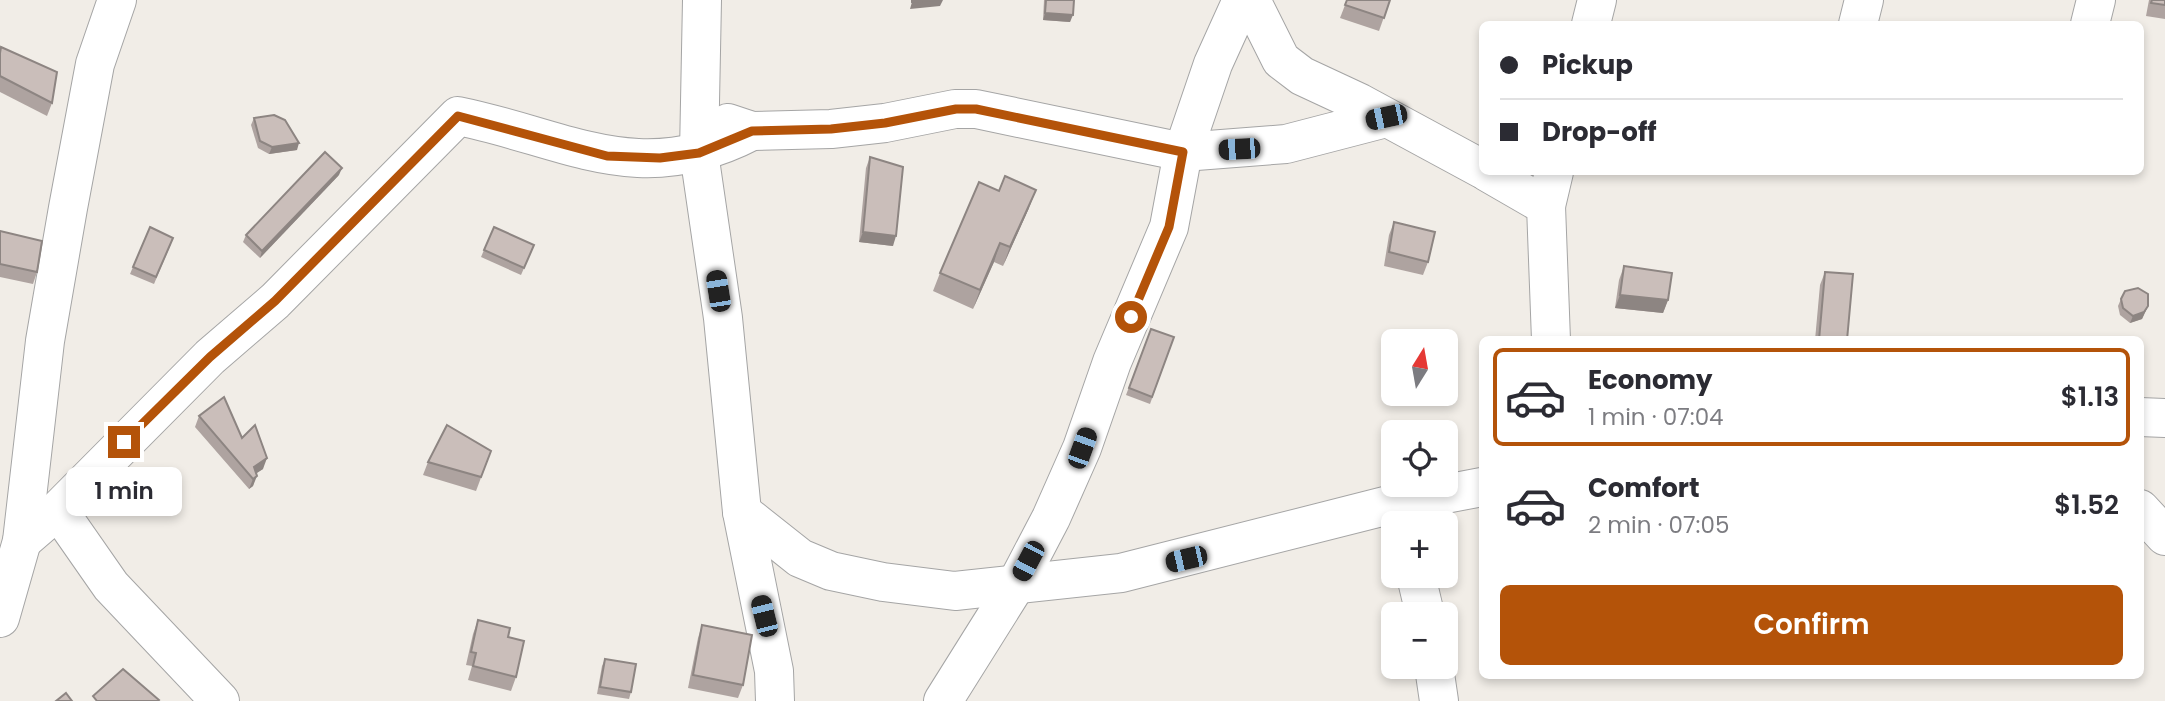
<!DOCTYPE html>
<html lang="en">
<head>
<meta charset="utf-8">
<style>
	body { margin:0; font-family:Poppins,sans-serif; background:#f2f2f3; color:#2b2b33; height:100vh; display:flex; flex-direction:column; font-size:26px; white-space:nowrap }
	* { box-sizing:border-box; margin:0 }
	p { font-size:23px; color:#7c7c81 }
	.icon { flex:none; width:38px; height:38px; fill:none; stroke:currentColor; stroke-width:2; stroke-linecap:round; stroke-linejoin:round }
	.map { position:relative; flex:1; overflow:hidden }
	.drawer { position:absolute; left:1479px; top:336px; width:665px; height:343px; display:flex; flex-direction:column; background:#fff; border-radius:10px; box-shadow:0 4px 10px #0003 }
	.drawer>* { flex:none }
	.guide { position:absolute; left:1479px; top:21px; width:665px; height:154px; border-radius:10px; box-shadow:0 4px 10px #0003; display:grid; align-content:center; height:154px; padding:0 21px; background:#fff }
	.needle { width:46px; rotate:11deg }
	.buttons { position:absolute; left:1381px; top:329px; display:grid; gap:14px }
	.buttons a { display:grid; place-items:center; width:77px; height:77px; border-radius:10px; background:#fff; box-shadow:0 4px 10px #0003; font-size:35px }
	.end { position:absolute; width:32px; height:32px; margin:-16px; border:9px solid #b45309; background:#fff; box-shadow:0 0 0 4px #fff }
	.from { border-radius:50% }
	.bubble { position:absolute; height:49px; border-radius:10px; background:#fff; box-shadow:0 4px 10px #0003; font-size:23px; font-weight:600; line-height:49px; text-align:center }
	.car { position:absolute; width:21px; height:42px; margin:-21px -10px; border-radius:9px; box-shadow:0 0 5px 2px #0007; background:linear-gradient(#222 24%,#8ab4d8 0 40%,#222 0 76%,#8ab4d8 0 86%,#222 0) }
	.guide b { display:flex; align-items:center; gap:24px; height:66px; font-size:26px }
	.guide b+b { border-top:2px solid #e1e1e2 }
	.guide i { width:18px; height:18px; background:#2b2b33 }
	ul { padding:12px 0 0; list-style:none }
	li { display:flex; align-items:center; gap:21px; height:98px; margin:0 14px 10px; padding:0 7px; border:4px solid transparent; border-radius:10px }
	li div { flex:1 }
	li b { display:block; font-size:26px }
	li em { font-style:normal; font-weight:600 }
	li.current { border-color:#b45309 }
	li>.icon { width:63px; height:63px; stroke-width:1.5 }
	.primary-button { display:flex; gap:14px; margin-top:auto; padding:14px 21px }
	.primary-button a { flex:1; height:80px; border-radius:10px; background:#b45309; color:#fff; font-size:28px; font-weight:600; line-height:80px; text-align:center }
	.map>svg:first-child { display:block }
	.lines { fill:none; stroke-linecap:round; stroke-linejoin:round }
	.minor-casing { stroke:#a5a5a5; stroke-width:40 }
	.minor { stroke:#fff; stroke-width:38 }
	.wall { fill:#aea3a0 }
	.shaded-wall { fill:#8d8582 }
	.building { fill:#cabeba; stroke:#8d8582; stroke-width:2 }
	.route { stroke:#b45309; stroke-width:9 }
</style>
</head>
<body>
<div class="map">
<svg width="2165" height="701" viewBox="0 0 2165 701">
	<rect width="100%" height="100%" fill="#f1ede7"/>
	<g class="lines">
		<g class="minor-casing">
			<g id="minor">
				<polyline points="702,0 699,153 723,318 742,512 774,671 775,701"/>
				<polyline points="1251,0 1281,60 1302,76 1360,103 1482,169"/>
				<polyline points="1591,24 1597,0"/>
				<polyline points="1858,24 1864,0"/>
				<polyline points="2090,24 2096,0"/>
				<polyline points="728,123 752,131 831,129 885,123 955,109 976,109 1183,152 1286,144 1386,118"/>
				<polyline points="1487,172 1546,206 1551,340"/>
				<polyline points="1546,206 1554,172"/>
				<polyline points="2140,417 2165,418"/>
				<polyline points="2140,509 2165,536"/>
				<polyline points="58,510 111,586 220,701"/>
				<polyline points="742,512 800,558 831,571 883,582 955,591 1121,573 1393,504 1482,487"/>
				<path d="M22,541L58,510L210,357L275,301L458,116C567,138 639,190 752,131"/>
				<polyline points="1416,576 1425,614"/>
				<polyline points="0,618 22,541 45,341 68,208 95,64 117,0"/>
				<polyline points="1434,667 1439,701"/>
				<polyline points="943,701 1017,583 1051,518 1082,448 1112,362 1169,227 1183,152 1213,64 1242,0"/>
			</g>
		</g>
		<use href="#minor" class="minor"/>
	</g>
	<g class="wall">
		<polygon points="1044,0 1074,0 1070,22 1043,20"/>
		<polygon points="1347,0 1390,0 1379,31 1340,18"/>
		<polygon points="2149,0 2165,0 2165,19 2146,16"/>
		<polygon points="0,51 52,103 47,116 0,92"/>
		<polygon points="254,118 297,150 269,154 258,148 251,125"/>
		<polygon points="870,157 893,246 859,242 866,168"/>
		<polygon points="339,175 260,258 243,242 246,235"/>
		<polygon points="1029,208 1003,266 994,262 973,309 933,291 940,273"/>
		<polygon points="1394,222 1428,262 1423,275 1384,266 1389,235"/>
		<polygon points="150,227 171,244 154,284 130,274"/>
		<polygon points="0,231 37,272 33,284 0,277"/>
		<polygon points="534,245 521,275 481,257 484,250"/>
		<polygon points="1624,266 1668,300 1663,313 1615,308 1619,280"/>
		<polygon points="1825,272 1847,340 1815,340 1820,285"/>
		<polygon points="2121,299 2148,306 2142,319 2130,323 2120,315 2118,306"/>
		<polygon points="1151,329 1174,337 1150,404 1126,395"/>
		<polygon points="199,416 242,438 263,469 256,473 253,486 249,489 195,427"/>
		<polygon points="491,451 476,491 423,475 428,462"/>
		<polygon points="478,620 508,637 516,677 511,691 468,680 472,666 466,665 473,634"/>
		<polygon points="702,625 743,685 738,698 688,688 698,638"/>
		<polygon points="605,659 631,692 629,699 597,694 602,666"/>
	</g>
	<g class="shaded-wall">
		<polygon points="934,0 943,0 940,6 910,9 912,2"/>
		<polygon points="1045,13 1073,15 1070,22 1043,20"/>
		<polygon points="299,143 297,150 269,154 272,147"/>
		<polygon points="342,168 339,175 260,258 262,251"/>
		<polygon points="1036,190 1029,208 1003,266 1010,247"/>
		<polygon points="863,232 896,236 893,246 859,242"/>
		<polygon points="1000,243 994,262 973,309 980,290"/>
		<polygon points="1620,295 1668,300 1663,313 1615,308"/>
		<polygon points="2148,306 2142,319 2130,323 2133,316"/>
		<polygon points="267,458 263,469 251,477 254,467"/>
		<polygon points="257,476 253,486 249,489 253,479"/>
	</g>
	<g class="building">
		<polygon points="912,0 934,0 912,2"/>
		<polygon points="1046,0 1074,0 1073,15 1045,13"/>
		<polygon points="1347,0 1390,0 1384,18 1345,5"/>
		<polygon points="2152,0 2165,0 2165,5 2151,3"/>
		<polygon points="1,47 57,72 52,103 0,76 0,53"/>
		<polygon points="274,115 285,120 299,143 272,147 260,141 254,118"/>
		<polygon points="325,152 342,168 262,251 246,235"/>
		<polygon points="870,157 903,167 896,236 863,232"/>
		<polygon points="1005,176 1036,190 1010,247 1000,243 980,290 940,273 979,182 999,191"/>
		<polygon points="1394,222 1435,232 1428,262 1389,252"/>
		<polygon points="150,227 173,238 156,277 133,267"/>
		<polygon points="494,227 534,245 524,268 484,250"/>
		<polygon points="0,231 42,241 37,272 0,264"/>
		<polygon points="1624,266 1672,273 1668,300 1620,295"/>
		<polygon points="1825,272 1853,274 1847,340 1819,340"/>
		<polygon points="2138,288 2148,294 2148,306 2144,312 2133,316 2123,308 2121,299 2125,291"/>
		<polygon points="1151,329 1174,337 1152,397 1129,388"/>
		<polygon points="224,397 242,438 255,425 267,458 254,467 257,476 253,479 199,416"/>
		<polygon points="447,425 491,451 481,477 428,462"/>
		<polygon points="478,620 510,628 508,637 524,641 516,677 473,666 476,653 471,652"/>
		<polygon points="702,625 752,635 743,685 693,675"/>
		<polygon points="605,659 636,664 631,692 600,687"/>
		<polygon points="123,669 159,700 158,701 97,701 93,696"/>
		<polygon points="66,693 72,701 56,701"/>
	</g>
	<g class="lines">
		<polyline class="route" points="124,442 210,357 275,301 458,116 607,156 660,158 699,153 752,131 831,129 885,123 956,109 976,109 1183,152 1169,227 1131,317"/>
	</g>
</svg>
<div class="buttons">
<a><svg class="needle" viewBox="-14 -14 28 28"><path d="M0-13l5 13h-10z" fill="#e53935"/><path d="M0 13l5-13h-10z" fill="#7c7c81"/></svg></a>
<a><svg class="icon" aria-label="locate" viewBox="0 0 24 24"><circle cx="12" cy="12" r="6"/><path d="M12 2v4M12 18v4M2 12h4M18 12h4"/></svg></a>
<a>+</a>
<a>−</a>
</div>
<i class="end from" style="left:1131px;top:317px"></i>
<i class="end" style="left:124px;top:442px"></i>
<div class="bubble" style="left:66px;top:467px;width:116px">1 min</div>
<i class="car" style="left:1386px;top:117px;rotate:258deg"></i>
<i class="car" style="left:1239px;top:149px;rotate:267deg"></i>
<i class="car" style="left:718px;top:291px;rotate:351deg"></i>
<i class="car" style="left:1082px;top:448px;rotate:20deg"></i>
<i class="car" style="left:1186px;top:559px;rotate:257deg"></i>
<i class="car" style="left:1028px;top:561px;rotate:208deg"></i>
<i class="car" style="left:764px;top:616px;rotate:346deg"></i>
<div class="guide">
<b><i class="from"></i>Pickup</b>
<b><i></i>Drop-off</b>
</div>
<section class="drawer">
<ul>
<li class="current"><svg class="icon" aria-label="car" viewBox="0 0 24 24"><path d="M5 17H2v-5l4-1 3-4h7l3 4 3 1v5h-3M9 17h6M6 11h13"/><circle cx="7" cy="17" r="2"/><circle cx="17" cy="17" r="2"/></svg><div><b>Economy</b><p>1 min · 07:04</p></div><em>$1.13</em></li>
<li><svg class="icon" aria-label="car" viewBox="0 0 24 24"><path d="M5 17H2v-5l4-1 3-4h7l3 4 3 1v5h-3M9 17h6M6 11h13"/><circle cx="7" cy="17" r="2"/><circle cx="17" cy="17" r="2"/></svg><div><b>Comfort</b><p>2 min · 07:05</p></div><em>$1.52</em></li>
</ul>
<div class="primary-button"><a>Confirm</a></div>
</section>
</div>
</body>
</html>
